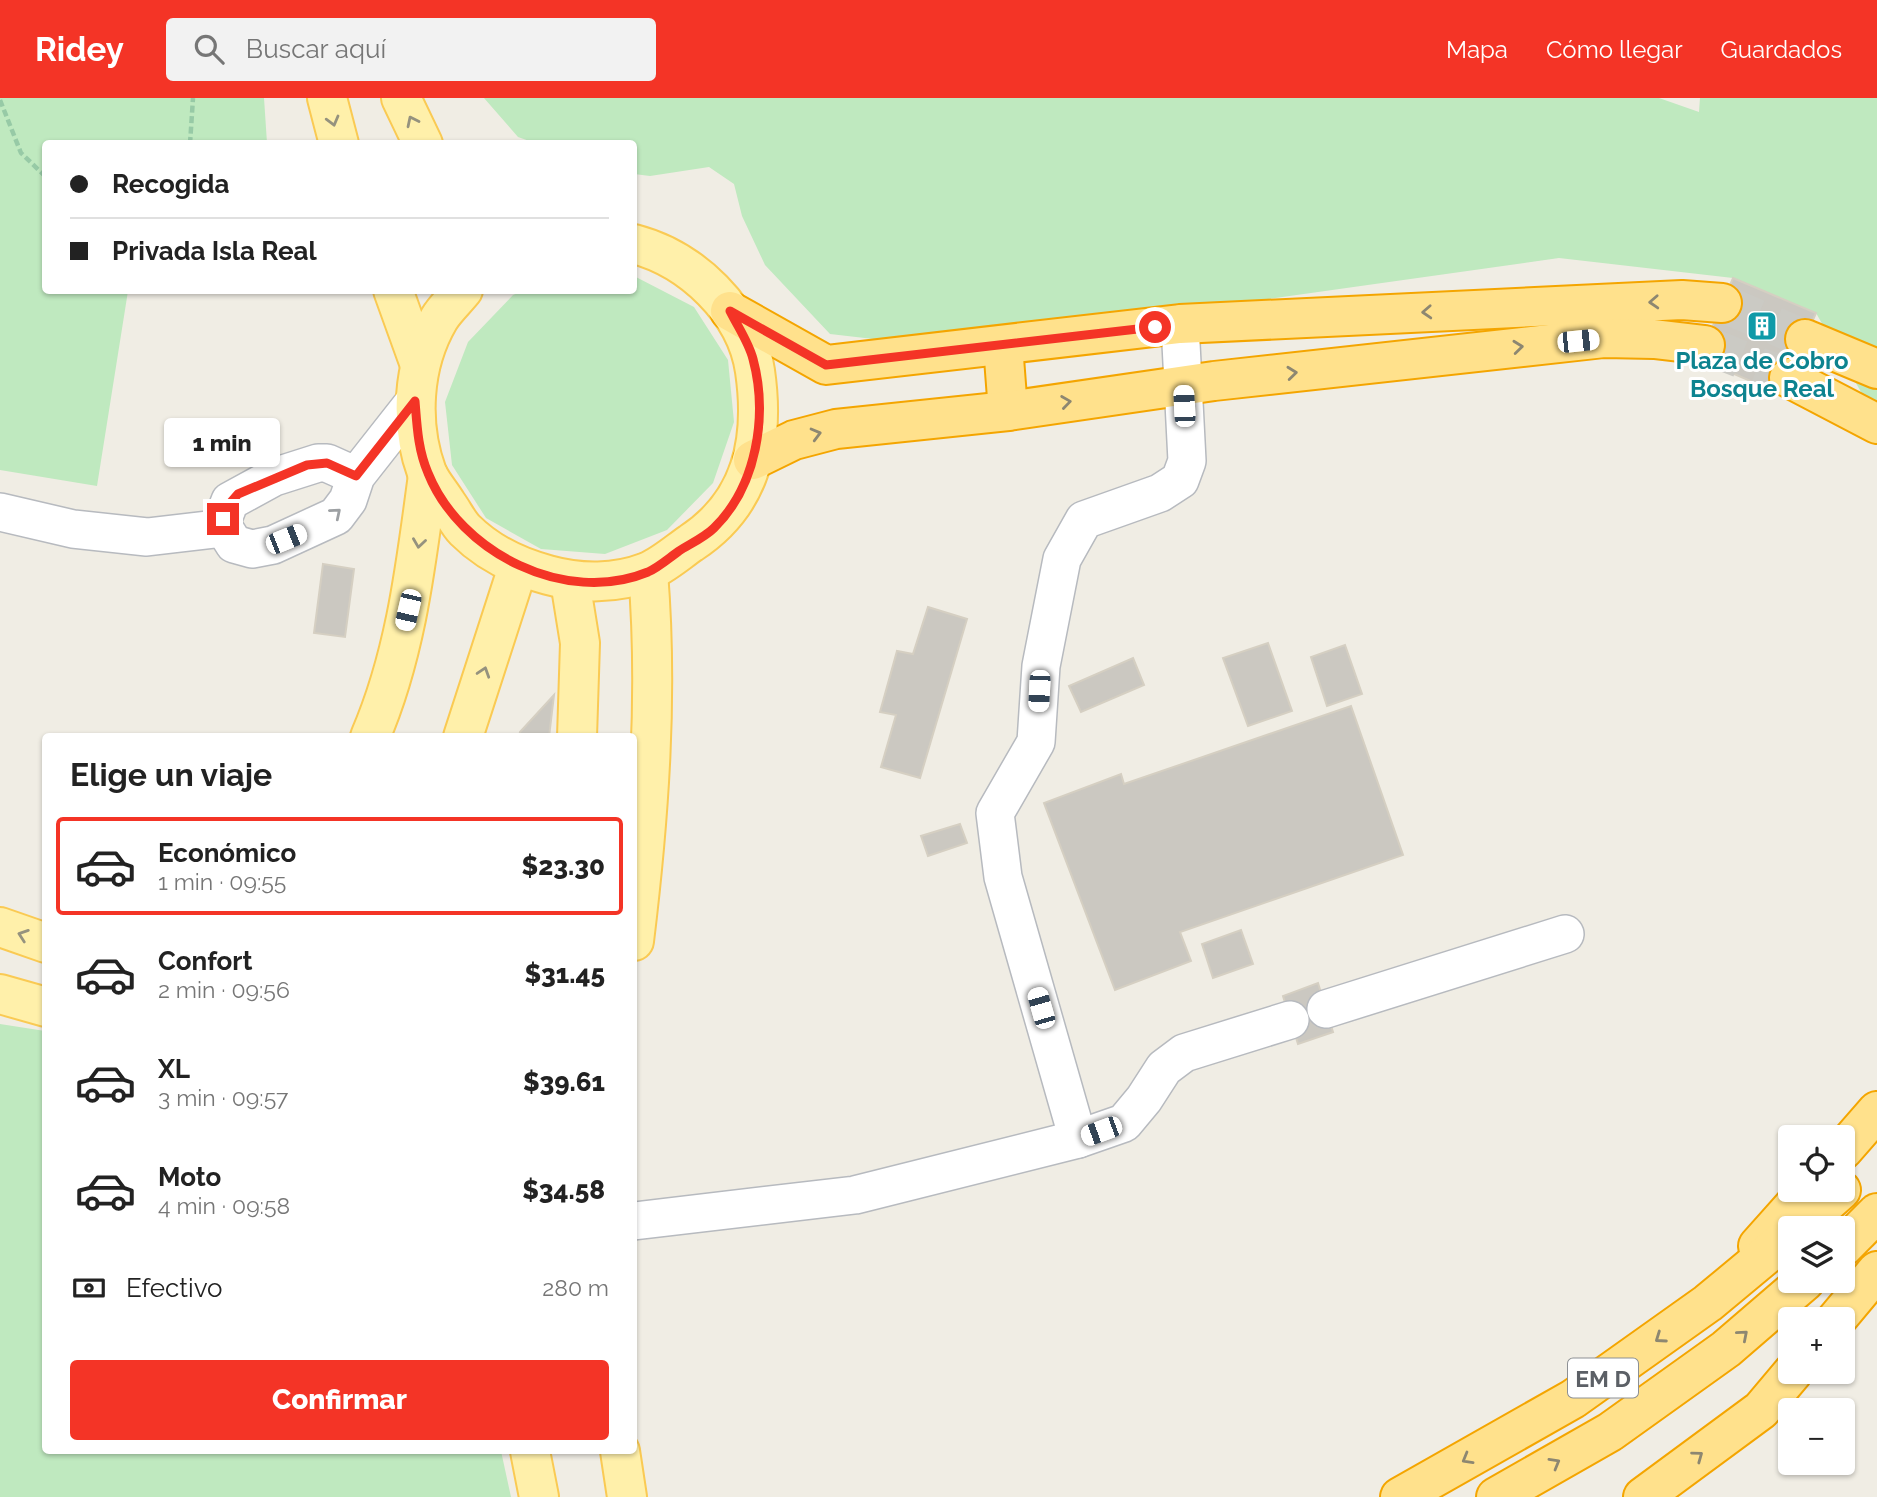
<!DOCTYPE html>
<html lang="es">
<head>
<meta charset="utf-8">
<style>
	body { margin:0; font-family:Raleway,sans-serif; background:#f2f2f2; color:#222; height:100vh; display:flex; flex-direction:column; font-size:26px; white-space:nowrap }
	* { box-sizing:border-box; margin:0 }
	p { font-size:23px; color:#767676 }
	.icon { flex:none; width:38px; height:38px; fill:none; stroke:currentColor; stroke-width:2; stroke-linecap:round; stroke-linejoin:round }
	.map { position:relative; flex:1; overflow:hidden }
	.sheet { position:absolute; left:42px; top:635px; width:595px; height:721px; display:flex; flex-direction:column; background:#fff; border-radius:7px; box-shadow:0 2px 5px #0004 }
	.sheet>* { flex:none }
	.banner { position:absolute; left:42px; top:42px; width:595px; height:154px; border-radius:7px; box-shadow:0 2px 5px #0004; display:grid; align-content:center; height:154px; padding:0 28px; background:#fff }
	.buttons { position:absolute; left:1778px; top:1027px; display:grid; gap:14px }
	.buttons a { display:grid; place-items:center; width:77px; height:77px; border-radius:7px; background:#fff; box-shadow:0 2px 5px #0004; font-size:35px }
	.end { position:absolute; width:32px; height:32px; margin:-16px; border:9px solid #f43426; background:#fff; box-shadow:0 0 0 4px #fff }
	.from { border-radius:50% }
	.bubble { position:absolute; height:49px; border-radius:7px; background:#fff; box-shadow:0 2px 5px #0004; font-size:23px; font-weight:800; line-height:49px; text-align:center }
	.car { position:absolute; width:21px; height:42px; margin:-21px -10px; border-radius:9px; box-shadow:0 0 5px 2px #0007; background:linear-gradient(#fff 24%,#345 0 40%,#fff 0 76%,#345 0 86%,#fff 0) }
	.banner b { display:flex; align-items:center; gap:24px; height:66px; font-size:26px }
	.banner b+b { border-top:2px solid #e0e0e0 }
	.banner i { width:18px; height:18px; background:#222 }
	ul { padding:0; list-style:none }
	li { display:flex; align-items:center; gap:21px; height:98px; margin:0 14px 10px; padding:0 14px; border:4px solid transparent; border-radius:7px }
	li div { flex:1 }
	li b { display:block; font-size:26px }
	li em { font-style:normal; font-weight:800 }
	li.active { border-color:#f43426 }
	li>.icon { width:63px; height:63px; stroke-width:1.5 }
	h2 { padding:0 28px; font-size:32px; line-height:84px }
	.pay { display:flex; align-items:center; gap:18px; height:77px; padding:0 28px; font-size:26px }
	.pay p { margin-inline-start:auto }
	.button { display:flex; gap:14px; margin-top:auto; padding:14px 28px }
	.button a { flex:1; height:80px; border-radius:7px; background:#f43426; color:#fff; font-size:28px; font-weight:800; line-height:80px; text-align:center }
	header { display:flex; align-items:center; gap:42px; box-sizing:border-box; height:98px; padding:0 35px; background:#f43426; color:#fff }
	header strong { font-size:33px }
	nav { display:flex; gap:38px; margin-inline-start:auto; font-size:24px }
	.search { width:490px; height:63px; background:#f2f2f2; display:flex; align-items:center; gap:18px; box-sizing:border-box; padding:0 24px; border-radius:7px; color:#767676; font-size:26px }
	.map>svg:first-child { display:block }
	.green { fill:#bfe9bf }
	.building { fill:#cbc8c1; stroke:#d5cfc2; stroke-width:2 }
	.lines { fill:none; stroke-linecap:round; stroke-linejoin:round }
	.highway-tunnel { stroke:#cbcac4; stroke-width:38; stroke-dasharray:38 19; stroke-linecap:butt }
	.minor-casing { stroke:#b7babf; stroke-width:40 }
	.major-casing { stroke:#faca53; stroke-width:42 }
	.highway-casing { stroke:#f4a500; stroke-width:42 }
	.path { stroke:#97caa6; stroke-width:4.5; stroke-dasharray:7 3.5; stroke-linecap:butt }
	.minor { stroke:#fff; stroke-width:37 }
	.major { stroke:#fff0aa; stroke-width:38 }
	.highway { stroke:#ffe18c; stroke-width:38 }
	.oneway { stroke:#95927e }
	.oneway2 { stroke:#8d8771 }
	.oneway3 { stroke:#9da0a3 }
	.route { stroke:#f43426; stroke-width:9 }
	.labels { text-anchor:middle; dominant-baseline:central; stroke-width:6; stroke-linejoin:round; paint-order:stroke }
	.shield { fill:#fff; stroke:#8d9094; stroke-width:2 }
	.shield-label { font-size:23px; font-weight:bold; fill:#5c6066 }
	.culture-label { font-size:24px; font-weight:bold; fill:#0d838f; stroke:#fff }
</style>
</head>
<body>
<header>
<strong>Ridey</strong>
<div class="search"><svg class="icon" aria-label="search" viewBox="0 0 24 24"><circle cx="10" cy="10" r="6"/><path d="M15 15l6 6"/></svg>Buscar aquí</div>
<nav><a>Mapa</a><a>Cómo llegar</a><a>Guardados</a></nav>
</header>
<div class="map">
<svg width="1877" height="1399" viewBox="0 0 1877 1399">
	<rect width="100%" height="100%" fill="#f0ede4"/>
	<g class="green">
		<polygon points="0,0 264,0 267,45 46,46 46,192 128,193 97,388 0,372"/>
		<polygon points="484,0 1659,0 1699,14 1700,0 1877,0 1877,322 1816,215 1733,180 1559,160 934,248 830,236 765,167 742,118 734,86 709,69 650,78 634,76 634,46 535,45 518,39"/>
		<polygon points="634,178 694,209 728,262 734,324 713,385 667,432 605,456 541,451 486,420 452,367 445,304 468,244 513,197 525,192 634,192"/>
		<polygon points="0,926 45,933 46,1353 501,1353 511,1399 0,1399"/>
	</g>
	<g class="building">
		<polygon points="1733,180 1816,215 1781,296 1699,261"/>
		<polygon points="323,466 354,471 345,539 314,535"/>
		<polygon points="928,509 967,521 920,680 881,669 896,617 880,614 897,553 913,556"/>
		<polygon points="1268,545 1292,613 1248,628 1223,560"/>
		<polygon points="1345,547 1362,596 1327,608 1311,559"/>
		<polygon points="1133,560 1144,587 1081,614 1069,588"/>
		<polygon points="554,597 549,639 519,639 520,634"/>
		<polygon points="1351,608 1403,757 1180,834 1191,863 1115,892 1044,705 1121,676 1124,686"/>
		<polygon points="960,726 967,745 928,758 921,738"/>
		<polygon points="1241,832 1253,866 1213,880 1202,846"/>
		<polygon points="1318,885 1333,934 1298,946 1283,898"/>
	</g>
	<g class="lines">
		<g class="highway-tunnel">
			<polyline points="1722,205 1805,241"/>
			<polyline points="1705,247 1789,280"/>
		</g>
		<g class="minor-casing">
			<g id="minor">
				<polyline points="356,378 327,365 318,365 274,379 230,403 223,421 224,430 234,446 252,451 273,447 336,418 348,402 356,378 415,303"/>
				<polyline points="0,414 73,431 147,439 224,430"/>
				<polyline points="1326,911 1565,836"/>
				<polyline points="1078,1041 1003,779 995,715 1036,644 1041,568 1062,461 1084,422 1160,395 1180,382 1187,363 1180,226"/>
				<polyline points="634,1123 855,1097 1078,1041 1124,1025 1144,1001 1164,970 1184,955 1290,922"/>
			</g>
		</g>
		<g class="major-casing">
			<g id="major">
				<polyline points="327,0 339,46"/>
				<polyline points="401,0 423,46"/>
				<polyline points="393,192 420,267"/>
				<path d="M463,192C455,202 445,211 439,221C412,267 409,326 427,375C432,386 441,396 447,406C453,414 458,425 465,432C487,454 518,469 548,477C580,486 616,486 647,474C662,468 678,454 691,445C752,405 765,342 755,273C746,212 691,161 634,146"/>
				<polyline points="570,483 580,545 577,639"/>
				<path d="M370,639C406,556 416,466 428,377"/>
				<polyline points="463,639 518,469"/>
				<polyline points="0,829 46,845"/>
				<path d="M634,843C649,720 658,597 648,474"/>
				<polyline points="0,896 46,909"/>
				<polyline points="530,1353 539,1399"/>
				<polyline points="620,1353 627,1399"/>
			</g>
		</g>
		<g class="highway-casing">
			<g id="highway">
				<polyline points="730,213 826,267 1180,226 1682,202 1722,205"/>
				<polyline points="1805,241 1877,271"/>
				<polyline points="1003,247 1008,313"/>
				<polyline points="1789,280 1877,326"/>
				<polyline points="753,362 794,342 836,331 1008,313 1214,283 1604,240 1654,241 1705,247"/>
				<polyline points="1843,1052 1877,1013"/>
				<polyline points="1798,1130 1841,1092"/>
				<polyline points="1758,1148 1808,1092"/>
				<polyline points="1843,1149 1877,1115"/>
				<polyline points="1836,1222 1877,1173"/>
				<polyline points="1400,1399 1573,1301 1708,1205 1790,1137"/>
				<polyline points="1496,1399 1610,1334 1726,1251 1805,1183"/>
				<polyline points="1643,1399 1761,1312 1793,1274"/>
			</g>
		</g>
		<g class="path">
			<polyline points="0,2 21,55 46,79"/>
			<polyline points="190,46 193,0"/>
		</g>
		<use href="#minor" class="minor"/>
		<use href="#major" class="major"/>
		<use href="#highway" class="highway"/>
	</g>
	<defs><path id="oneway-chevron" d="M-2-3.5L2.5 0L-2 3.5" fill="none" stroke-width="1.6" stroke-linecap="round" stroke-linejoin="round" transform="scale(1.75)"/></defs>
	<g class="oneway">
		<use href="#oneway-chevron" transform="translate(333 23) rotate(75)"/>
		<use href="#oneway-chevron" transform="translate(412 23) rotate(-116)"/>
		<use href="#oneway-chevron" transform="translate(419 445) rotate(98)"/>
		<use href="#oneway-chevron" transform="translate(484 574) rotate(-72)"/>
		<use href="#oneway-chevron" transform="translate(23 837) rotate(-161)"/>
	</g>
	<g class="oneway2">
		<use href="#oneway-chevron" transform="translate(1654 204) rotate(177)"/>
		<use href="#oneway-chevron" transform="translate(1427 214) rotate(177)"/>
		<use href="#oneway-chevron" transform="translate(1518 249) rotate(-6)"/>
		<use href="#oneway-chevron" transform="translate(1292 275) rotate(-6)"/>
		<use href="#oneway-chevron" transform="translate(1066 304) rotate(-8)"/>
		<use href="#oneway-chevron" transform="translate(816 336) rotate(-15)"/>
		<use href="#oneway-chevron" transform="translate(1743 1237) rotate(-41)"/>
		<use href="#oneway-chevron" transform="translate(1660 1240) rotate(145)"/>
		<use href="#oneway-chevron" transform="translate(1698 1358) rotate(-36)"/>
		<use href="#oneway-chevron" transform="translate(1467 1361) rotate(150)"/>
		<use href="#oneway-chevron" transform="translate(1555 1365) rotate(-30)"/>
	</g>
	<use class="oneway3" href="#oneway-chevron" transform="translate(336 415) rotate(-40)"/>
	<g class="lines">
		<path class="route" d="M223,421L225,411L238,396L307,367L327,365L356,378L415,303C417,328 418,352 428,375C460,455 566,508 648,474C659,469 669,460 679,453C690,446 705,439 714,430C757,388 768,317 753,261C749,245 738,229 730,213L826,267L1155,229"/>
	</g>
	<defs>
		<g id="building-square" transform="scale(1.575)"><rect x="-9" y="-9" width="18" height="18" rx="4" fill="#0f9aa8" stroke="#fff"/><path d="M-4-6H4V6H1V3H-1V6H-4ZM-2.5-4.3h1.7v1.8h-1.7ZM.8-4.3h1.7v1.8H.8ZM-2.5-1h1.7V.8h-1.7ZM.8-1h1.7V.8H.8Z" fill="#fff"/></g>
	</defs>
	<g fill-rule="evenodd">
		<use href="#building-square" x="1762" y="228"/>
	</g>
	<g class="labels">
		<rect class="shield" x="1568" y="1260.5" width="70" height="39" rx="5"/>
		<g class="shield-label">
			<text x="1603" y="1280">EM D</text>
		</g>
		<g class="culture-label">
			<text x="1762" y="262">Plaza de Cobro<tspan x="1762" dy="28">Bosque Real</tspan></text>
		</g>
	</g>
</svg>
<div class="buttons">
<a><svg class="icon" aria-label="locate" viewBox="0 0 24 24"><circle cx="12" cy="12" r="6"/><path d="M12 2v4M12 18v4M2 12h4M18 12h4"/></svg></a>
<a><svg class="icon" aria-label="layers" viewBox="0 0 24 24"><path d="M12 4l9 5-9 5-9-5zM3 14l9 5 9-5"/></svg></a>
<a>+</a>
<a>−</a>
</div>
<i class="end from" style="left:1155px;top:229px"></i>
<i class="end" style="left:223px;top:421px"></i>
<div class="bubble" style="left:164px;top:320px;width:116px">1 min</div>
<i class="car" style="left:1578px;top:243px;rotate:84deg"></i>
<i class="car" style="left:1184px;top:308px;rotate:357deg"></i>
<i class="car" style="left:286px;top:441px;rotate:68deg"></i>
<i class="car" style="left:408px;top:512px;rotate:193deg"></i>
<i class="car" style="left:1039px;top:593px;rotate:183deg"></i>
<i class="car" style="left:1041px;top:910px;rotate:344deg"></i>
<i class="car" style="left:1101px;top:1033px;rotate:250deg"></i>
<div class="banner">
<b><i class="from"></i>Recogida</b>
<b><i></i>Privada Isla Real</b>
</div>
<section class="sheet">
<h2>Elige un viaje</h2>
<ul>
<li class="active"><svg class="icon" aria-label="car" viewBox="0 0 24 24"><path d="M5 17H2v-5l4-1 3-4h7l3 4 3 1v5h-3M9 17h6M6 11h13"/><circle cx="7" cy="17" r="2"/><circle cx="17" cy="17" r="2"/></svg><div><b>Económico</b><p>1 min · 09:55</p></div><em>$23.30</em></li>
<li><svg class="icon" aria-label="car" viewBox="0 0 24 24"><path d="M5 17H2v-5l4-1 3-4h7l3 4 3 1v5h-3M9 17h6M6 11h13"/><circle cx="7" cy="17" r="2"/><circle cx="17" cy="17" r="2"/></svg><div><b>Confort</b><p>2 min · 09:56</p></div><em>$31.45</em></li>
<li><svg class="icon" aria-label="car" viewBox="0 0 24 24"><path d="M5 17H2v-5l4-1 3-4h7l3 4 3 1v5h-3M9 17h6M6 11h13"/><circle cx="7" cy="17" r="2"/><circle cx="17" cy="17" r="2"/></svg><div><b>XL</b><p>3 min · 09:57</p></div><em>$39.61</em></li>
<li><svg class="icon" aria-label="car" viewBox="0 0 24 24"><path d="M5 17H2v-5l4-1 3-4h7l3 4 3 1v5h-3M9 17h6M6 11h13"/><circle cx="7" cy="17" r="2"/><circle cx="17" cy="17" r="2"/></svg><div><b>Moto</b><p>4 min · 09:58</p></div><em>$34.58</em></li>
</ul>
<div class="pay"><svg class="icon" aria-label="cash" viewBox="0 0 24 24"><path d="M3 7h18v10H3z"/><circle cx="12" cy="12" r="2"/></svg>Efectivo<p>280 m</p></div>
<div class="button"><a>Confirmar</a></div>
</section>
</div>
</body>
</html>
